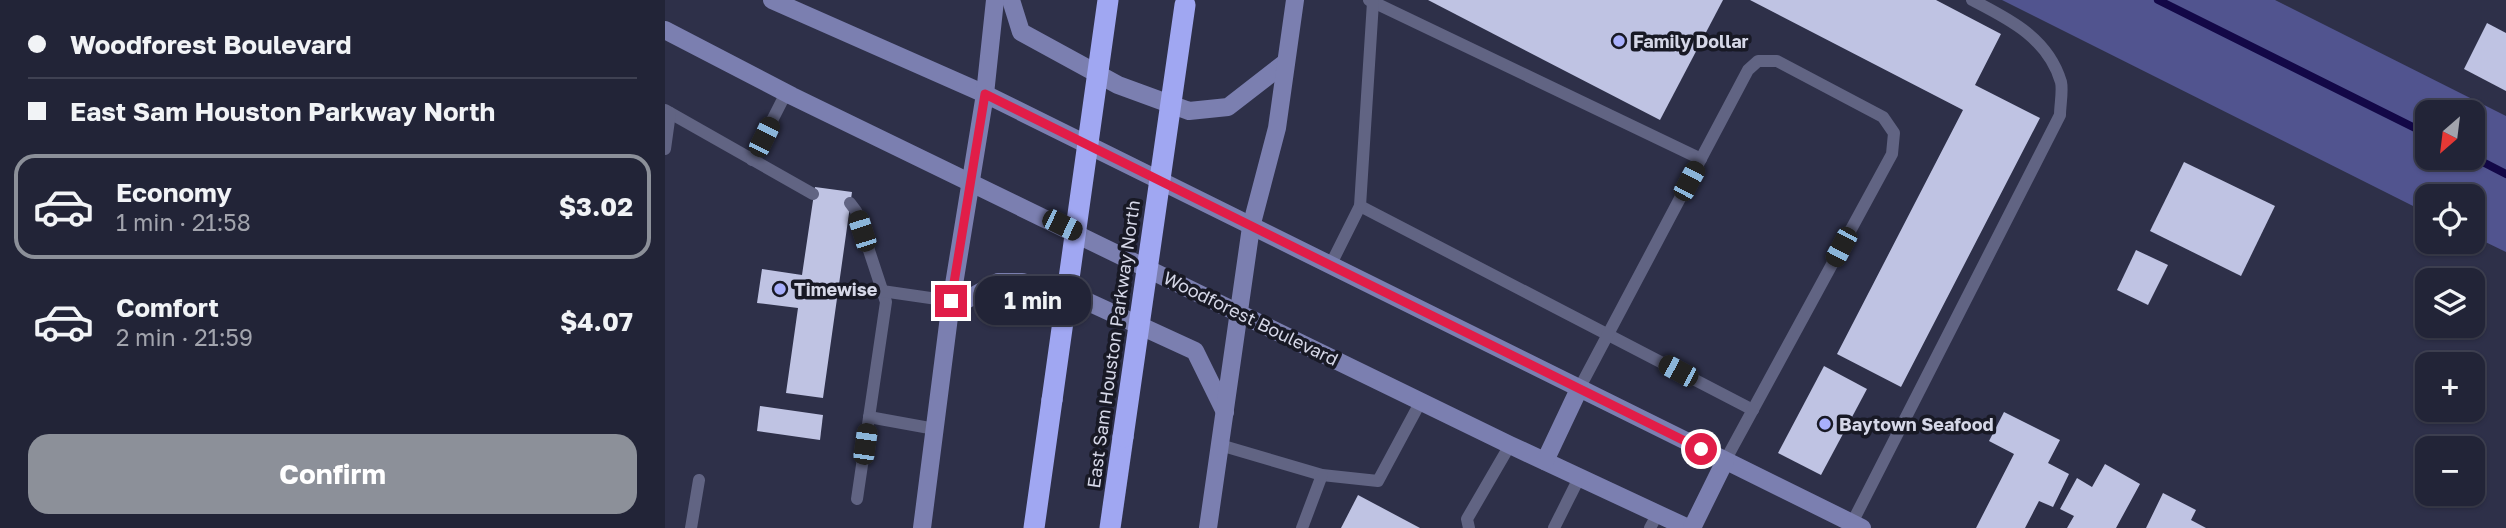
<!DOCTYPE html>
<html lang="en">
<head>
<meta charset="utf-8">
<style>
	body { margin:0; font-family:"Golos Text",sans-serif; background:#2a2c3f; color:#f1f3f6; height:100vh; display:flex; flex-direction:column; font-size:26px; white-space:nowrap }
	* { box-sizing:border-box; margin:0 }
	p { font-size:23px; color:#a2a4ad }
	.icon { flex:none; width:38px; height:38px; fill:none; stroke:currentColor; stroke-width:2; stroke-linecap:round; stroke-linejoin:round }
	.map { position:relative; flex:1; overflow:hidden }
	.sheet { display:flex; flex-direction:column; background:#222437; width:665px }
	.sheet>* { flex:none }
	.top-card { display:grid; align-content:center; height:154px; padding:0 28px; background:#222437 }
	.needle { width:46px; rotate:208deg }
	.tools { position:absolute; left:1750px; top:100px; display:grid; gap:14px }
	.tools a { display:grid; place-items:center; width:70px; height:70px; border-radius:14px; background:#222437; box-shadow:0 2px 5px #0004,0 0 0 2px #3f4152; font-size:35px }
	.end { position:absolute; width:32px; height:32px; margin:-16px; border:9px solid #e11d48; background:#fff; box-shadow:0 0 0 4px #fff }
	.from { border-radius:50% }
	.bubble { position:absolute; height:49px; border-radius:21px; background:#222437; box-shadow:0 2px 5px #0004,0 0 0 2px #3f4152; font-size:23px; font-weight:700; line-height:49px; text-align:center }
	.car { position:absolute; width:21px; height:42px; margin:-21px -10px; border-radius:9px; box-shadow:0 0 5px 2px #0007; background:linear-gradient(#222 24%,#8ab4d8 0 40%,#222 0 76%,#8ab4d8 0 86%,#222 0) }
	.top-card b { display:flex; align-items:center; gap:24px; height:66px; font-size:26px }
	.top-card b+b { border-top:2px solid #3f4152 }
	.top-card i { width:18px; height:18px; background:#f1f3f6 }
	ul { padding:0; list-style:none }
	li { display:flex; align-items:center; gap:21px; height:105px; margin:0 14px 10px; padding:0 14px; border:4px solid transparent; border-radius:21px }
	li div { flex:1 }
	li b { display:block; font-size:26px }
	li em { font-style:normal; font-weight:700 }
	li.active { border-color:#8c9099 }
	li>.icon { width:63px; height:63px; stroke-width:1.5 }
	.button { display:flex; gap:14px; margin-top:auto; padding:14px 28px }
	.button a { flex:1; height:80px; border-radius:21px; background:#8c9099; color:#fff; font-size:28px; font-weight:700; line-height:80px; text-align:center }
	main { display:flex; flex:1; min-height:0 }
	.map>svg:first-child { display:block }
	.green { fill:#51548f; fill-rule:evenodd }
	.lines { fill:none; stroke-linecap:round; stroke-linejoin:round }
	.stream { stroke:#130847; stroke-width:8 }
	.building { fill:#bfc3e3 }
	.service { stroke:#616483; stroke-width:12 }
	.secondary { stroke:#7b7fb0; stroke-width:18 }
	.motorway { stroke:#a0a7f2; stroke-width:21 }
	.motorway-bridge { stroke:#a0a7f2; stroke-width:21 }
	.route { stroke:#e11d48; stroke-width:9 }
	.poi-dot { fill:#a9b0fc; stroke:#181925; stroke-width:2.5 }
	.labels { text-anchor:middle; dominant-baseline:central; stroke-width:7; stroke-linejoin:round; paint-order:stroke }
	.poi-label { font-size:18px; font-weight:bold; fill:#d5d7e7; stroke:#181925; text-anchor:start }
	.street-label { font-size:18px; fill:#d5d7e7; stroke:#181925 }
</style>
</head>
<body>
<main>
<section class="sheet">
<div class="top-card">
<b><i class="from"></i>Woodforest Boulevard</b>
<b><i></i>East Sam Houston Parkway North</b>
</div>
<ul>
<li class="active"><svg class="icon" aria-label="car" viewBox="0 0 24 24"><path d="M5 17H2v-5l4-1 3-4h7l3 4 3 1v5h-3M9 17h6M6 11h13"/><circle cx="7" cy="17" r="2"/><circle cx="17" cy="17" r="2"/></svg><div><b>Economy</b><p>1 min · 21:58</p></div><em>$3.02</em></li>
<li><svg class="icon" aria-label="car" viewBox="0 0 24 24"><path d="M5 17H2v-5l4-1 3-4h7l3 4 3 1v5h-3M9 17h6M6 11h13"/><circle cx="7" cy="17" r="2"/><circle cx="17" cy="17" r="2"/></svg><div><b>Comfort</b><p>2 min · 21:59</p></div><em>$4.07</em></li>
</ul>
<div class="button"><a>Confirm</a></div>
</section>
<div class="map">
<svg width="1841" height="528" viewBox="0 0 1841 528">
	<rect width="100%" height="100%" fill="#2e3049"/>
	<path class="green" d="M1337,0H1610L1841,116V252L1808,236V196H1762V213ZM1762,112H1808V158H1762Z"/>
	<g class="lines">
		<g class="stream">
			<polyline points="1493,0 1762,134"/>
			<polyline points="1808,157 1841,174"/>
		</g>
	</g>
	<g class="building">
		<polygon points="763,0 1058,0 995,120"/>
		<polygon points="1085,0 1271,0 1336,34 1310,85 1375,118 1236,387 1172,354 1298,110"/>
		<polygon points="1822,23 1841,33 1841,91 1799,69"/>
		<polygon points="1519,162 1610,206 1576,276 1485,231"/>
		<polygon points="150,187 187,192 158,398 121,393 133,308 92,303 97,269 137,275"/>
		<polygon points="1471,250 1503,265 1483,305 1452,290"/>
		<polygon points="1159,366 1202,389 1156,475 1113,453"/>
		<polygon points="95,406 158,415 155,440 92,431"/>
		<polygon points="1339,412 1395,440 1383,463 1404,474 1388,507 1374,501 1360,528 1311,528 1349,454 1324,441"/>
		<polygon points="1440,464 1475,484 1451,528 1402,528 1409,516 1395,509 1412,478 1427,487"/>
		<polygon points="1498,493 1531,510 1526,520 1541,528 1481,528"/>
		<polygon points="693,495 755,528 676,528"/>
	</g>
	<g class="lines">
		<g class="service">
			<polyline points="704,0 1036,159"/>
			<polyline points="0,110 148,194"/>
			<polyline points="0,149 5,113"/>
			<polyline points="87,160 121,93"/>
			<polyline points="185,203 191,211 221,302 192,499"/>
			<polyline points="695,206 1088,410"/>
			<polyline points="665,266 695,206 708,2"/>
			<polyline points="217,291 286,301"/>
			<polyline points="914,389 1083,70 1093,61 1112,61 1218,117 1229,133 1227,154 1060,461"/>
			<polyline points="204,417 270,429"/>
			<polyline points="555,445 657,475 713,481 756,401"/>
			<path d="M1187,523L1395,115C1395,105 1398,91 1396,82C1383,38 1344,19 1307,0"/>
			<polyline points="26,528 34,480"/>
			<polyline points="637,528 657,475"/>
			<polyline points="804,528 802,519 845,445"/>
			<polyline points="889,528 915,476"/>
			<polyline points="985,528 993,513"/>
		</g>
		<g class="secondary">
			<polyline points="107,0 320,94 1197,528"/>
			<polyline points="346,0 356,32 453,85 524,111 563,107 621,62"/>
			<polyline points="0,30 127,96 845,445 1023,528"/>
			<polyline points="285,309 333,282 357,282 419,300 530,351 560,412"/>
			<polyline points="880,461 914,389"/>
			<polyline points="257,528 285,309 320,94 330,0"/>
			<polyline points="543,528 586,227 612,128 630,0"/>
			<polyline points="1027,528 1060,461"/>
		</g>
		<g class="motorway">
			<polyline points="369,528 387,400"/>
			<polyline points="445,528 458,437"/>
		</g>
		<g class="motorway-bridge">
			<polyline points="387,400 443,0"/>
			<polyline points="458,437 520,5"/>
		</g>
	</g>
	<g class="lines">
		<polyline class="route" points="286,301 320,94 1036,449"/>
	</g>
	<g class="poi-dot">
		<circle cx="954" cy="41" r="7"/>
		<circle cx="115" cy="289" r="7"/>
		<circle cx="1160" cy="424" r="7"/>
	</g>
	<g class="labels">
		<g class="poi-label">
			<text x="968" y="41">Family Dollar</text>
			<text x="129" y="289">Timewise</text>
			<text x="1174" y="424">Baytown Seafood</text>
		</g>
		<g class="street-label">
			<text transform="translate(586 318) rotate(26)">Woodforest Boulevard</text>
			<text transform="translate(448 344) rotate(-82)">East Sam Houston Parkway North</text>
		</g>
	</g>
</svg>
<div class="tools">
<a><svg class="needle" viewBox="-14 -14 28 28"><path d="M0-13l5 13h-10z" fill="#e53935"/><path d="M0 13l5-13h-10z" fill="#a2a4ad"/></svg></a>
<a><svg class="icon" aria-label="locate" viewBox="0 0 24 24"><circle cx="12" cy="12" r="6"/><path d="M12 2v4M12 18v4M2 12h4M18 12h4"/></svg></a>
<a><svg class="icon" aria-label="layers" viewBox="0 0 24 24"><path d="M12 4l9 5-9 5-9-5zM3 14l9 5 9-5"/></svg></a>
<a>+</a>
<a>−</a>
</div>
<i class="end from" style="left:1036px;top:449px"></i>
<i class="end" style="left:286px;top:301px"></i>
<div class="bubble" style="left:310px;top:276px;width:116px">1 min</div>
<i class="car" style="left:99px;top:137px;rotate:26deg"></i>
<i class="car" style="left:1024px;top:181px;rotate:28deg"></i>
<i class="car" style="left:397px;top:225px;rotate:116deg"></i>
<i class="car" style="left:197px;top:231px;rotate:342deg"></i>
<i class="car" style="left:1176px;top:247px;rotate:208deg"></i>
<i class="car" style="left:1013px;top:371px;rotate:298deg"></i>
<i class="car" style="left:200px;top:444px;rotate:8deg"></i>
</div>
</main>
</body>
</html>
